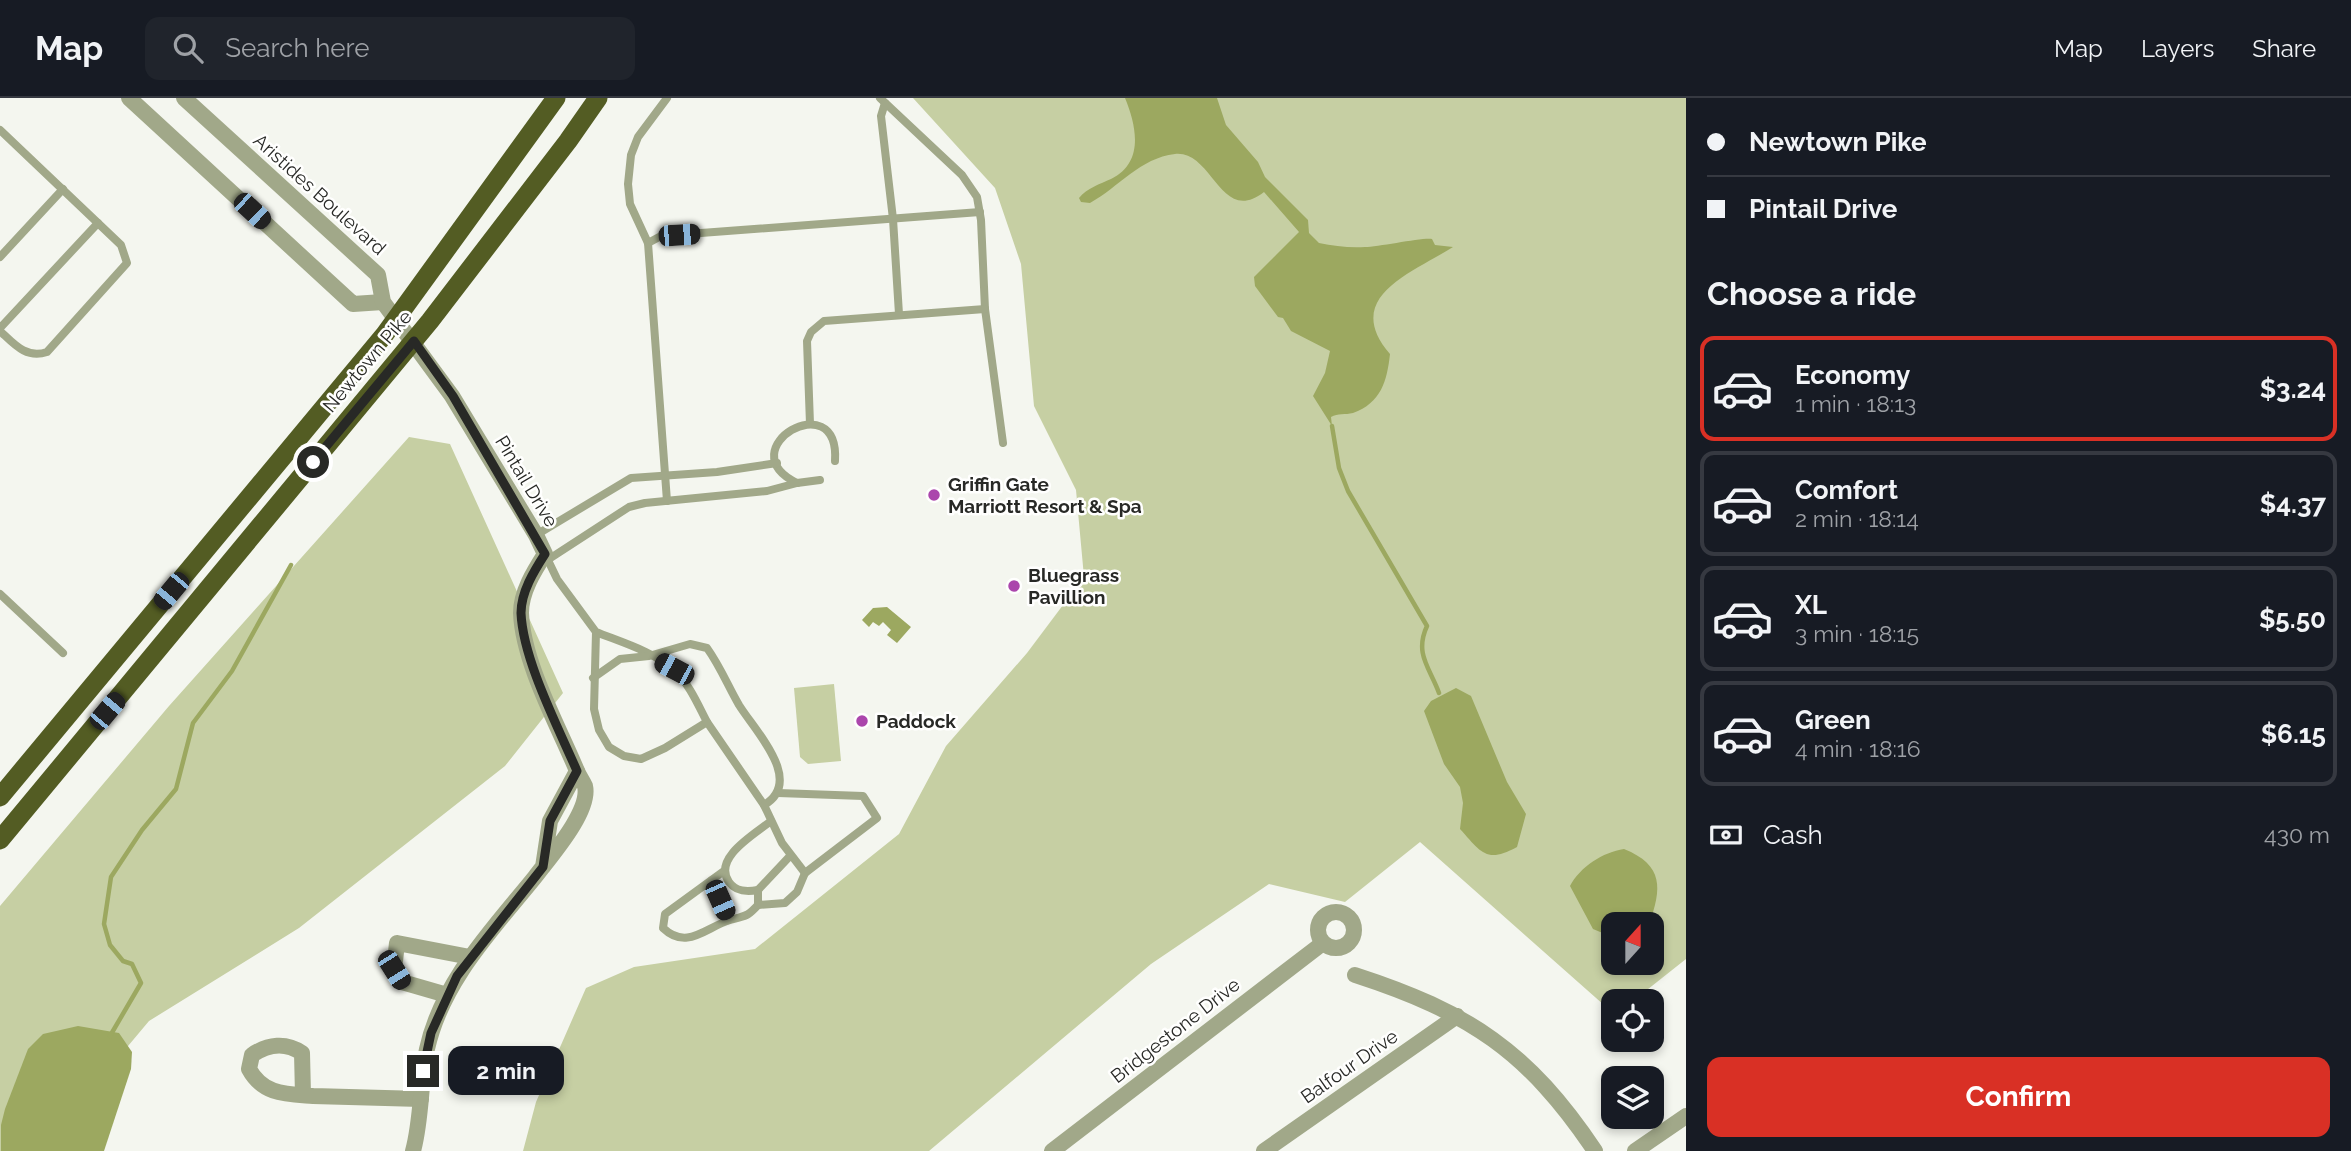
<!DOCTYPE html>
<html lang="en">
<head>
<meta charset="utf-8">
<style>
	body { margin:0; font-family:Raleway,sans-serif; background:#20242c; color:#f1f3f6; height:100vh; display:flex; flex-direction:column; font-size:26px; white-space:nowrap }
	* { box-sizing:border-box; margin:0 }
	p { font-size:23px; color:#9ea1a6 }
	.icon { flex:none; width:38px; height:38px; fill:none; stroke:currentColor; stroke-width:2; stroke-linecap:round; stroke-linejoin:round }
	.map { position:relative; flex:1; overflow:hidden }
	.drawer { display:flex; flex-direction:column; background:#171b24; width:665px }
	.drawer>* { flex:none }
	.banner { display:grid; align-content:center; height:154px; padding:0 21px; background:#171b24 }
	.needle { width:46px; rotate:21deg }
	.buttons { position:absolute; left:1601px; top:814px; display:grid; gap:14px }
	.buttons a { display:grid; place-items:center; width:63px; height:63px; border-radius:14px; background:#171b24; box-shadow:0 4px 10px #0003; font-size:35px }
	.end { position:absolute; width:32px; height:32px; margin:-16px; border:9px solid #282926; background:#fff; box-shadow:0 0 0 4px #fff }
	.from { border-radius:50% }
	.bubble { position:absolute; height:49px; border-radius:14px; background:#171b24; box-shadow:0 4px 10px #0003; font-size:23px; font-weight:700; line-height:49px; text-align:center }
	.car { position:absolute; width:21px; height:42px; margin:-21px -10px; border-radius:9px; box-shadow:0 0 5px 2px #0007; background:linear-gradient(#222 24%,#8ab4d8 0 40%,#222 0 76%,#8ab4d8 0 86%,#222 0) }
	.banner b { display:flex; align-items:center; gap:24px; height:66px; font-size:26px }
	.banner b+b { border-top:2px solid #363941 }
	.banner i { width:18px; height:18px; background:#f1f3f6 }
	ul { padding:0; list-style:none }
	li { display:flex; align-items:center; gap:21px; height:105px; margin:0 14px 10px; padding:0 7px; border:4px solid #363941; border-radius:14px }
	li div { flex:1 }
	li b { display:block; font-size:26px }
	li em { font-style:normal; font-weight:700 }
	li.on { border-color:#d93025 }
	li>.icon { width:63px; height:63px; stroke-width:1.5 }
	h2 { padding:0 21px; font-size:32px; line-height:84px }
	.pay { display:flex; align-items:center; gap:18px; height:77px; padding:0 21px; font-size:26px }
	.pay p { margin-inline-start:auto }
	.button { display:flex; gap:14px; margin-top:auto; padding:14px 21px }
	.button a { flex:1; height:80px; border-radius:14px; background:#d93025; color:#fff; font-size:28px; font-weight:700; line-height:80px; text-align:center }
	header { display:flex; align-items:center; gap:42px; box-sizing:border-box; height:98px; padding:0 35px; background:#171b24; border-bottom:2px solid #363941 }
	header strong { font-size:33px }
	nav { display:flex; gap:38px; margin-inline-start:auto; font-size:24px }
	.search { width:490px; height:63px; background:#20242c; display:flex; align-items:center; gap:18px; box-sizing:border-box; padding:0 24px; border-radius:14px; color:#9ea1a6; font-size:26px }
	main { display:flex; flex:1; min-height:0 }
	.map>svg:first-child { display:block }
	.green { fill:#c6cfa3; fill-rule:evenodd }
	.water { fill:#9ca860 }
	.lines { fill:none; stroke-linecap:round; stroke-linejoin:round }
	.stream { stroke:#9ca860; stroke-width:4.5 }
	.service { stroke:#a1a889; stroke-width:8 }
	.minor { stroke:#a1a889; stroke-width:16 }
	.trunk { stroke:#535c23; stroke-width:19 }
	.route { stroke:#282926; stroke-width:9 }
	.poi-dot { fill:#ab46ac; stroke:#fffffe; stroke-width:2.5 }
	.labels { text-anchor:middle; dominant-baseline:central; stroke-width:5; stroke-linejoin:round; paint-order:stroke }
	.street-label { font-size:19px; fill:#282926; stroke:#fffffe }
	.poi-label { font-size:19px; font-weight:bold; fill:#282926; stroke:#fffffe; text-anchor:start }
</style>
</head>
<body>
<header>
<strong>Map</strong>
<div class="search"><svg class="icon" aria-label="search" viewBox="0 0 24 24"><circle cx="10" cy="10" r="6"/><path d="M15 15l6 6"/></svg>Search here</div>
<nav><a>Map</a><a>Layers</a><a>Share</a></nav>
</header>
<main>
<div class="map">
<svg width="1686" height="1053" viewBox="0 0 1686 1053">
	<rect width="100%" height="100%" fill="#f4f6ef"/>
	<g class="green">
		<path d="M913,0H1686V861L1633,903H1614L1613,915L1420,744L1345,804L1269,786L1151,866L929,1053H523L536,1004L586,890L634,869L755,851L899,736L946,648L1027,555L1084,479L1076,392L1034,308L1021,166L995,90ZM1614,826H1652V864H1614Z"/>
		<polygon points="409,339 450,346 563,595 505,668 299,830 149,923 40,1053 0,1053 0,808 169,608"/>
		<polygon points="834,586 841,663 808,666 800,659 794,590"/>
	</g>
	<g class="water">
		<path d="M1125,0H1217L1226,27L1258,64L1265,79L1308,122L1309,135L1319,145C1334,148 1349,150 1365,149C1378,149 1424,139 1432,141L1435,147L1453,149C1412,175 1341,199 1390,256C1387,283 1381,305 1353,315C1345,317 1338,315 1331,319L1332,328L1313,298L1325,275L1330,253L1291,233L1283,220L1278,219L1255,188L1254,179L1299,134L1264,94C1220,128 1213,52 1175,56C1140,60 1119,89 1090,105L1081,104L1079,100C1087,90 1100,86 1111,81C1144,65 1137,29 1125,0Z"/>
		<polygon points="887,509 911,529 897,545 887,537 891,532 883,524 879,528 873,524 869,529 862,522 873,510"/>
		<path d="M1456,590L1471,598L1507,684L1526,716L1517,749C1486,766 1481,754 1460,731L1463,705L1460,689L1444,666L1424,613L1431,603Z"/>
		<path d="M1624,751C1664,767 1662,791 1649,826H1614L1613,848L1605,836L1593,831L1570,788C1580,769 1603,754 1624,751Z"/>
		<polygon points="78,928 119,935 132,954 131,971 104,1053 1,1053 1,1027 5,1011 28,951 43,936"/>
	</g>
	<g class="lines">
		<g class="stream">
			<path d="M1332,328L1339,370L1348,393L1427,528C1414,556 1430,570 1439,595"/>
			<polyline points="110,938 141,885 132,866 123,863 110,847 104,826 111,779 142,732 176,691 193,625 232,573 291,467"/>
		</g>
		<g class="service">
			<polyline points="667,0 638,39 631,57 628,86 630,106 648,145 667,403"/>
			<polyline points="880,0 962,77 977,99 981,122 985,211 1003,345"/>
			<polyline points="885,5 881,18 893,121 899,216"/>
			<path d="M0,32L121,147L127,165L47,254C26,261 14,246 0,233"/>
			<polyline points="648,145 661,138 980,114"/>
			<polyline points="0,159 63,91"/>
			<polyline points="0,230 98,125"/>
			<polyline points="810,326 807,243 811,234 824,223 985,211"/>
			<path d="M820,382L797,385C727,351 840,285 835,363"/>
			<polyline points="536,437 631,380 717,374 777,365"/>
			<path d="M545,456L557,481L596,534L594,611L599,632L609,649L624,658L641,661L665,650L707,624C698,607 690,587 675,573C655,554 621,544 596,534"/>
			<polyline points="549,461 629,409 645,405 767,393 797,385"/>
			<polyline points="0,496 63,555"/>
			<path d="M593,580L620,561L649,558L690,546L707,550C720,568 728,588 739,607C755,633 805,683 764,707L707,624"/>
			<polyline points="764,707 782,745 805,775 877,720 863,698 778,695"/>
			<path d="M771,723C755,736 712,760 729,784C736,794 747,794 758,792L790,758"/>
			<path d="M724,773L665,816L663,830C687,853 706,829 730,822C746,817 746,820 758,807V792"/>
			<polyline points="712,782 729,822"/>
			<polyline points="758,807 785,805 797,794 805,775"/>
		</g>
		<g class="minor">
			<polyline points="129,0 353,206 383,204"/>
			<path d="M184,0L378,177L383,204L452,298L536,437L545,456C534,473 521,494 521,515C523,565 558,627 577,673"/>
			<circle cx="1336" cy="832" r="18"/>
			<path d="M1355,877C1469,914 1528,953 1595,1053"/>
			<polyline points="447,897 402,884 394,872 397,845 470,859"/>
			<path d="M303,997L302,955C286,944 268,946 252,957L249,971C263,997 286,996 313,998L421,1001"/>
			<path d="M413,1053C422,1020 420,985 427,951C442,883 493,831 535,779C550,759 591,713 585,688C583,683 579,678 577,673L550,723L543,769"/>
			<polyline points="1052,1053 1323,845"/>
			<polyline points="1264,1053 1457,918"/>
			<polyline points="1635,1053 1686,1018"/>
		</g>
		<g class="trunk">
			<polyline points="0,699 385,236 556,0"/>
			<polyline points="0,742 430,223 568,43 598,0"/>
		</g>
	</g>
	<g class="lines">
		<path class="route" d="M313,364L414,243L453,298L545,456C534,473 521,494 521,515C523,562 558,629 577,673L550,723L543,769L457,878L431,935L423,973"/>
	</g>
	<g class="poi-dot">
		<circle cx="934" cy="397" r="7"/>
		<circle cx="1014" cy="488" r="7"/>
		<circle cx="862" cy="623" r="7"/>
	</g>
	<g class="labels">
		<g class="street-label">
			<text transform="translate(320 96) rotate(42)">Aristides Boulevard</text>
			<text transform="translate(367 263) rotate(-50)">Newtown Pike</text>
			<text transform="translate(527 383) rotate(59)">Pintail Drive</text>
			<text transform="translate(1175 932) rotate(-38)">Bridgestone Drive</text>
			<text transform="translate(1349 968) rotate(-35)">Balfour Drive</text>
		</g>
		<g class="poi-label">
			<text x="948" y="386">Griffin Gate<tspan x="948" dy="22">Marriott Resort &amp; Spa</tspan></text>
			<text x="1028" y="477">Bluegrass<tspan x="1028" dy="22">Pavillion</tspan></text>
			<text x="876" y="623">Paddock</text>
		</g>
	</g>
</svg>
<div class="buttons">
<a><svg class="needle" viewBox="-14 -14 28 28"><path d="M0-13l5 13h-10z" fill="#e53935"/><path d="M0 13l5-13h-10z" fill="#9ea1a6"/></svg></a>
<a><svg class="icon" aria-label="locate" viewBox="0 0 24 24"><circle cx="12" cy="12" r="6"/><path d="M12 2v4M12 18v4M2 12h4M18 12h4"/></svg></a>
<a><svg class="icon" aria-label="layers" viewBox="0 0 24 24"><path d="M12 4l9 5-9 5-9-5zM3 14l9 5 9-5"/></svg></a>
</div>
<i class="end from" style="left:313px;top:364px"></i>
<i class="end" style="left:423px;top:973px"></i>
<div class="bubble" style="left:448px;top:948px;width:116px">2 min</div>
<i class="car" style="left:252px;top:113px;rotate:133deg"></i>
<i class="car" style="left:679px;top:137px;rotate:86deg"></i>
<i class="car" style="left:171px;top:493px;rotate:220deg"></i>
<i class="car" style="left:674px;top:571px;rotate:298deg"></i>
<i class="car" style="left:107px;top:613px;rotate:40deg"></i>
<i class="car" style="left:720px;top:802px;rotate:156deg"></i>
<i class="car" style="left:394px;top:872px;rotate:148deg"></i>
</div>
<section class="drawer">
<div class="banner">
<b><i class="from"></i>Newtown Pike</b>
<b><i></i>Pintail Drive</b>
</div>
<h2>Choose a ride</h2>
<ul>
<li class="on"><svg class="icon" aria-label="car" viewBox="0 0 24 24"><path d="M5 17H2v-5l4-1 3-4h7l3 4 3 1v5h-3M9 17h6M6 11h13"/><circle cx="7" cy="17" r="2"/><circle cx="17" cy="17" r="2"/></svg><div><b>Economy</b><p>1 min · 18:13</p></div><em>$3.24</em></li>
<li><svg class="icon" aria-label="car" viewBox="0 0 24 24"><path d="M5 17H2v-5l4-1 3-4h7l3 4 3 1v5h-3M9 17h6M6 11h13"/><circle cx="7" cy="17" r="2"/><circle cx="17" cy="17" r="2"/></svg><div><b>Comfort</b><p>2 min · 18:14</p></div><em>$4.37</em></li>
<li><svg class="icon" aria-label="car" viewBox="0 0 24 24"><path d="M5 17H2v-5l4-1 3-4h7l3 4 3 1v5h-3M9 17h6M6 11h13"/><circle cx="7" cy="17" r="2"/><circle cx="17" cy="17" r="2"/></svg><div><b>XL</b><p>3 min · 18:15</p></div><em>$5.50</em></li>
<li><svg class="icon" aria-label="car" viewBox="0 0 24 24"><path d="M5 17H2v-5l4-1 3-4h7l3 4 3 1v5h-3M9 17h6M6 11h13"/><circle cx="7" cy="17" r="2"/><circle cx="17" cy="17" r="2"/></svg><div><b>Green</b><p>4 min · 18:16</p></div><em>$6.15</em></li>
</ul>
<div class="pay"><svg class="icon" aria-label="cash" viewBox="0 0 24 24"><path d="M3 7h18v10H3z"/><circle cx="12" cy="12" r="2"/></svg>Cash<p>430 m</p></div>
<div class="button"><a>Confirm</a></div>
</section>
</main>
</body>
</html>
